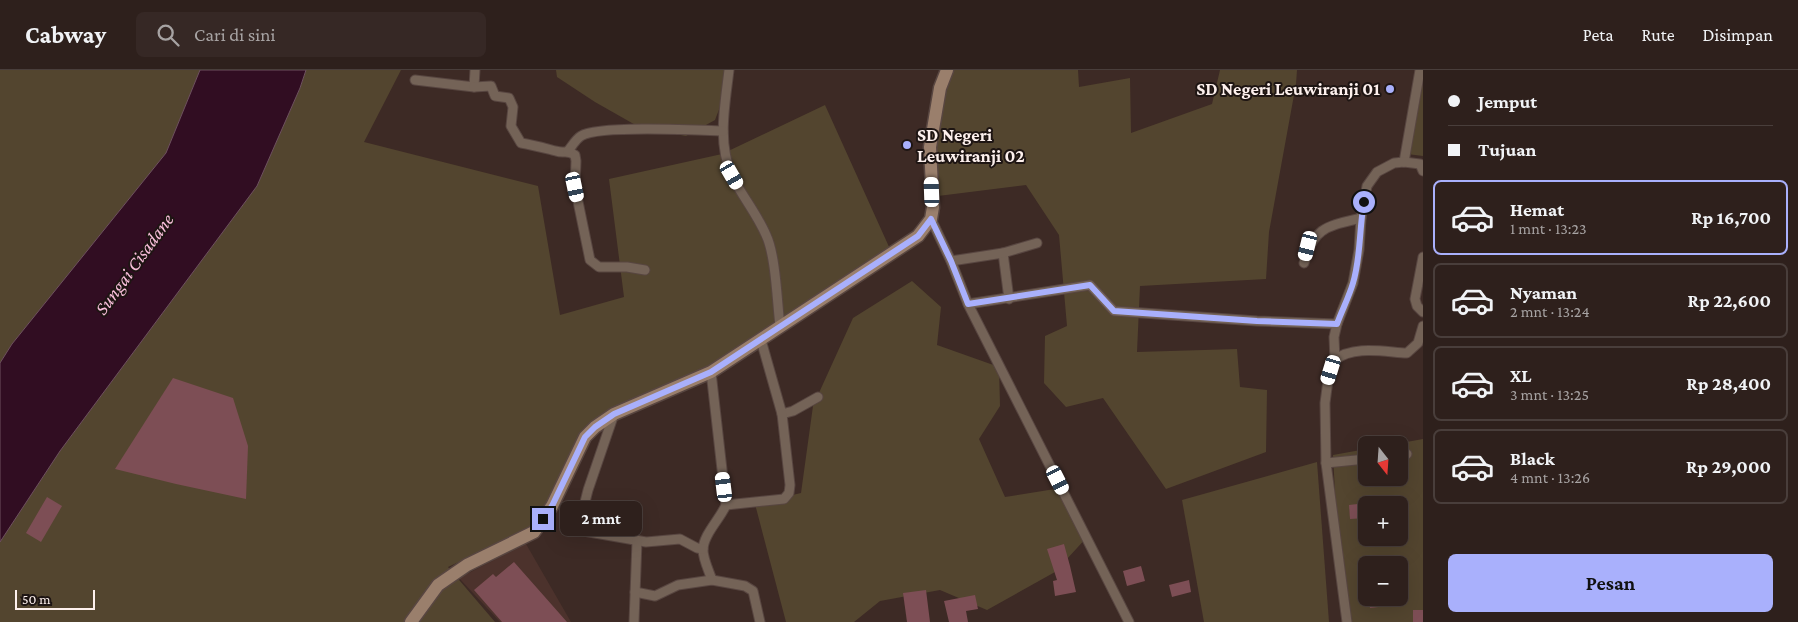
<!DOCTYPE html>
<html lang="id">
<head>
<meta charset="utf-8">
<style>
	body { margin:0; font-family:"Crimson Pro",serif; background:#362825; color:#f1f3f6; height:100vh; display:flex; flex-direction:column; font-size:19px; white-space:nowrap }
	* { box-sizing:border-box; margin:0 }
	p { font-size:16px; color:#a7a3a3 }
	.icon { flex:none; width:28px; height:28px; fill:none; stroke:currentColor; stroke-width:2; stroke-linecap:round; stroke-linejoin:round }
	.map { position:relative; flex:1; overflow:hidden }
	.panel { display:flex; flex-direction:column; background:#2e201c; width:375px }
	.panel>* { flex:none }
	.banner { display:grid; align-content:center; height:110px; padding:0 25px; background:#2e201c }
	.needle { width:32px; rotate:163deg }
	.controls { position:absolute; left:1358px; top:366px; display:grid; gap:10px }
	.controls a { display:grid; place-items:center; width:50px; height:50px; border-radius:8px; background:#2e201c; box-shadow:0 5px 20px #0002,0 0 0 1px #493e3b; font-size:25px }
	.scale { position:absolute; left:15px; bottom:12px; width:80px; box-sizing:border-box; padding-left:5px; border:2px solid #fdf0ed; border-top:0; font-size:14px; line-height:18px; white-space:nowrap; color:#fdf0ed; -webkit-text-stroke:4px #1e1513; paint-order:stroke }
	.end { position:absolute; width:22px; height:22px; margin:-11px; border:6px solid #a9b0fc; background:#111; box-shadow:0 0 0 2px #111 }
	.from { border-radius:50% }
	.bubble { position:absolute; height:35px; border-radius:8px; background:#2e201c; box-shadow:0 5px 20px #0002,0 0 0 1px #493e3b; font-size:16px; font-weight:700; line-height:35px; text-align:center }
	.car { position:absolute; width:15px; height:30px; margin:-15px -8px; border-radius:6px; box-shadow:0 0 4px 1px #0007; background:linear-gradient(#fff 24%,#345 0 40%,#fff 0 76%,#345 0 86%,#fff 0) }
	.banner b { display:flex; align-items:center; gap:18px; height:48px; font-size:19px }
	.banner b+b { border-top:1px solid #493e3b }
	.banner i { width:12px; height:12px; background:#f1f3f6 }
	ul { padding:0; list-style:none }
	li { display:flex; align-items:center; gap:15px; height:75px; margin:0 10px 8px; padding:0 15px; border:2px solid #493e3b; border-radius:8px }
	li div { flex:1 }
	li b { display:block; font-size:19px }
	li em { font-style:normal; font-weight:700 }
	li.active { border-color:#a9b0fc }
	li>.icon { width:45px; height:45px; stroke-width:1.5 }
	.primary-button { display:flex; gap:10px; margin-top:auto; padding:10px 25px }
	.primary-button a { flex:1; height:58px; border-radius:8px; background:#a9b0fc; color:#111; font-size:20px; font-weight:700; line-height:58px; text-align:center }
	header { display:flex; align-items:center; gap:30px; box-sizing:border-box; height:70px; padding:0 25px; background:#2e201c; border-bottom:1px solid #493e3b }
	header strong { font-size:24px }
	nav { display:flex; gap:28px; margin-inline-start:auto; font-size:18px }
	.search { width:350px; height:45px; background:#362825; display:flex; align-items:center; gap:12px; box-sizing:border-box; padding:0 18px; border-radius:8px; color:#a7a3a3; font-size:19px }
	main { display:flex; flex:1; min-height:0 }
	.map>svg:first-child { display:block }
	.built { fill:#4c322c }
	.green { fill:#53452f; fill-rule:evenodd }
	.water { fill:#310d22; stroke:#6e515f }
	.building { fill:#7d4e55 }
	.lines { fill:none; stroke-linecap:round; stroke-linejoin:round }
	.street-casing { stroke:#584641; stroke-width:11 }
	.secondary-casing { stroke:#584641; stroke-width:15 }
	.street { stroke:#746357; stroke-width:9 }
	.secondary { stroke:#9a7f6c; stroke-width:12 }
	.route { stroke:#a9b0fc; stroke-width:6 }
	.poi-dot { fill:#a9b0fc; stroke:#1e1513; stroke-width:2 }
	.labels { text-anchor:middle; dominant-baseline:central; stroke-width:4; stroke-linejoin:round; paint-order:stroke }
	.poi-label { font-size:18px; font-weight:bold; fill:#fdf0ed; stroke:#1e1513; text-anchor:end }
	.water-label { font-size:19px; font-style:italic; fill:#f9bfdb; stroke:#1e1513 }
</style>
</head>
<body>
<header>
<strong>Cabway</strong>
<div class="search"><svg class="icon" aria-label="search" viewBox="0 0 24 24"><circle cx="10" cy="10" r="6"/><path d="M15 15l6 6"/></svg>Cari di sini</div>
<nav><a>Peta</a><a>Rute</a><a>Disimpan</a></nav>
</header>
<main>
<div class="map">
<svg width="1423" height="552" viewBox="0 0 1423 552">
	<rect width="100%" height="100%" fill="#3d2a25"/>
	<polygon class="built" points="526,474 571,552 500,552 459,508"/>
	<g class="green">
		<polygon points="0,0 200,0 166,83 12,274 0,293"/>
		<polygon points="306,0 401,0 364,72 538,116 560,245 624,227 609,109 722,84 825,35 890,179 726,289 596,353 559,432 527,460 448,497 495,552 0,552 0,472 60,381 257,116 300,18"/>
		<polygon points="556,0 734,0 715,50 686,66 639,57 595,32 557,7"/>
		<polygon points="941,0 1078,0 1079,17 1130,8 1131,63 1212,34 1220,0 1297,0 1296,14 1269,162 1266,209 1140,216 1137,282 1237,279 1240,317 1267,320 1266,382 1166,419 1103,328 1066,337 1044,313 1045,266 1067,256 1059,165 1026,115 930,127"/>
		<polygon points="1423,0 1423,86 1407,84"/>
		<polygon points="912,211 941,237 937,275 999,297 1000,336 979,369 1005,427 1055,419 1088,466 1055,502 987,540 940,520 880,531 854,552 786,552 755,434 801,423 813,336 853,248"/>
		<path d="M1423,369V552H1342L1333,385L1366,379V408H1399V375H1390ZM1366,435H1399V468H1366ZM1366,495H1399V528H1366Z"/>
		<polygon points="1317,392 1329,552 1204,552 1182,430"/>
	</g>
	<polygon class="water" points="200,0 306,0 300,18 257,116 60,381 0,472 0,293 12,274 166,83"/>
	<g class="building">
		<polygon points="173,308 233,328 248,376 246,429 176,414 115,399"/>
		<polygon points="47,427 62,436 41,472 26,463"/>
		<polygon points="1366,433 1366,448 1350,449 1349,435"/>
		<polygon points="1064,474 1070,496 1076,522 1055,526 1053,511 1057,510 1047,479"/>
		<polygon points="514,492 567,552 502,552 474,520 493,504 496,507"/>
		<polygon points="1141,496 1145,511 1127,516 1123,501"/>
		<polygon points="1189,510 1191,522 1172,527 1169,515"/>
		<polygon points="926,520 930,552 907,552 903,523"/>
		<polygon points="975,525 978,539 966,541 968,552 949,552 944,531"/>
		<polygon points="1369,528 1387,528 1387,536 1370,538"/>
		<rect x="1413" y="540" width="10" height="12"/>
	</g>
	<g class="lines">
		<g class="street-casing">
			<g id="street">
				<path d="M729,0C725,35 717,72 732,106C742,126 757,144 766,165C776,186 777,232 780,256"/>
				<polyline points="415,10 474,17 475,0"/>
				<path d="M474,17L491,16L495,26L509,28L513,37L511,56L521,73C533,75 544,78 556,81C565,84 565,79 575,85L576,91L575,117L590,190L599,197H627L645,200"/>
				<path d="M568,81C572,76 576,69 581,66C598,55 697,60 723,61"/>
				<polyline points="1404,92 1420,0"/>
				<polyline points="931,149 951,191 968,234 1129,552"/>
				<polyline points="1003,183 1009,229"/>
				<polyline points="1423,187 1415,229 1417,236 1423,242"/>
				<polyline points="951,191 1003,183 1037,173"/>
				<path d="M1304,193C1313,157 1328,156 1361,148"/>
				<polyline points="968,234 1090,215 1114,241 1257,251 1337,254"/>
				<polyline points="761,270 782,344 793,341 818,327"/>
				<path d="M1335,290C1353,275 1385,282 1407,283L1418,273L1423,256"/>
				<path d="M711,302L726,435C720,449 703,465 703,480C703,489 709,501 712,510L745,516L753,521L760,552"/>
				<polyline points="614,344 588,420 578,460 646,472 680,469 697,478 703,479"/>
				<polyline points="1399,385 1407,384"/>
				<polyline points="1326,393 1366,389"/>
				<polyline points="726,435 784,429 789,423 790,415 782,344"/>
				<polyline points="635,522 655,526 678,515 712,510"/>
				<polyline points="634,552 637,471"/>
				<polyline points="1347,552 1326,393 1325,333 1328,310 1335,290 1334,267 1337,254 1353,213 1359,180 1361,148 1367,116 1377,102 1394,93 1404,92 1420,94 1423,101"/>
			</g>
		</g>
		<g class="secondary-casing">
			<polyline id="secondary" points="411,552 438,515 467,495 534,462 552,436 585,367 595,357 614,344 711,302 918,166 931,149 933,137 930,77 940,18 947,0"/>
		</g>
		<use href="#street" class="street"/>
		<use href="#secondary" class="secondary"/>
	</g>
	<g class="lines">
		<path class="route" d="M543,449L552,436L585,367L595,357L614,344L711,302L918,166L931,149L951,191L968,234L1090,215L1114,241L1257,251L1337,254C1342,240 1349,227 1353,213C1361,187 1359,159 1364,132"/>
	</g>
	<g class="poi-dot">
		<circle cx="1390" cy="19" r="5"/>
		<circle cx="907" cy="75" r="5"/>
	</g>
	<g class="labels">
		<g class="poi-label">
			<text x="1380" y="19">SD Negeri Leuwiranji 01</text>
			<text x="917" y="65" text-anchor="start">SD Negeri<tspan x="917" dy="21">Leuwiranji 02</tspan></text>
		</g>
		<g class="water-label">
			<text transform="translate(134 194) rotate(-54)">Sungai Cisadane</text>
		</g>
	</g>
</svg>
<div class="controls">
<a><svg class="needle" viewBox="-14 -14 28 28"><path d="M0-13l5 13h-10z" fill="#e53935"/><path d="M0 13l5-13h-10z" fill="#a7a3a3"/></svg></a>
<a>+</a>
<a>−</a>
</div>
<div class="scale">50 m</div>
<i class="end from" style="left:1364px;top:132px"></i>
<i class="end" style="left:543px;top:449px"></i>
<div class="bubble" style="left:560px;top:431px;width:82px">2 mnt</div>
<i class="car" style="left:732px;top:105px;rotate:150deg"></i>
<i class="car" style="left:575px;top:117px;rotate:168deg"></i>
<i class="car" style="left:932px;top:122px;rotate:358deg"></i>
<i class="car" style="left:1308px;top:176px;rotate:194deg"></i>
<i class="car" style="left:1331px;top:300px;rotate:197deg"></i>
<i class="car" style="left:1058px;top:410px;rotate:153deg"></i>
<i class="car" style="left:724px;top:417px;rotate:353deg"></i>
</div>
<section class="panel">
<div class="banner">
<b><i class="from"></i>Jemput</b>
<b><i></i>Tujuan</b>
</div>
<ul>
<li class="active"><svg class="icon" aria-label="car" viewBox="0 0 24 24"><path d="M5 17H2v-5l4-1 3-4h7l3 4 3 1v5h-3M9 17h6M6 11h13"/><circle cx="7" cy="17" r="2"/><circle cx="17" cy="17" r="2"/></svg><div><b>Hemat</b><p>1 mnt · 13:23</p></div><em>Rp 16,700</em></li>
<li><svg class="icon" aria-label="car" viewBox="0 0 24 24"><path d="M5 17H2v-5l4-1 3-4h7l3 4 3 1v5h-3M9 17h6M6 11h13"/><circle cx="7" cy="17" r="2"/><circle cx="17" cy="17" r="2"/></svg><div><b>Nyaman</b><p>2 mnt · 13:24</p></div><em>Rp 22,600</em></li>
<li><svg class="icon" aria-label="car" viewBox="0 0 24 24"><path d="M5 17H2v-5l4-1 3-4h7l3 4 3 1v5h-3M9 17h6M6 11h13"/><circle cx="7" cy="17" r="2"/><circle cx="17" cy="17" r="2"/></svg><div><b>XL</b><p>3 mnt · 13:25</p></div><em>Rp 28,400</em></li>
<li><svg class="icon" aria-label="car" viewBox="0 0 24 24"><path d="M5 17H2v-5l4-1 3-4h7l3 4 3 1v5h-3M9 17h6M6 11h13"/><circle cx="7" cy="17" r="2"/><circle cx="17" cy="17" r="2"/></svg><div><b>Black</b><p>4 mnt · 13:26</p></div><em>Rp 29,000</em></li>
</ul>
<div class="primary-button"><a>Pesan</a></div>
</section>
</main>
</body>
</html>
